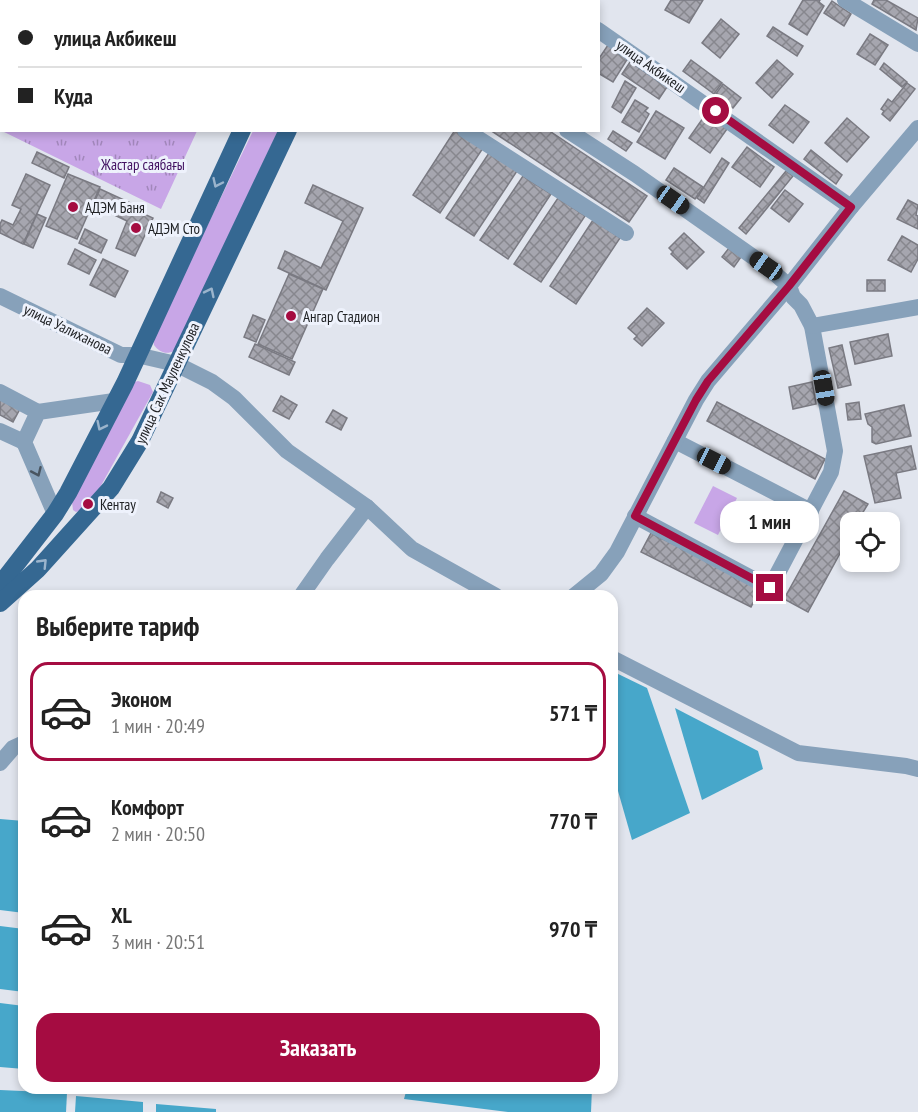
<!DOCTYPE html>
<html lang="ru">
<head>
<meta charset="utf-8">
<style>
	body { margin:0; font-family:"PT Sans Narrow",sans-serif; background:#f2f2f2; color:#222; height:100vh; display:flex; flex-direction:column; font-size:22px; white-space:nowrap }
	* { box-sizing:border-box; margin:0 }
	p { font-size:20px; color:#767676 }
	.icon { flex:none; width:33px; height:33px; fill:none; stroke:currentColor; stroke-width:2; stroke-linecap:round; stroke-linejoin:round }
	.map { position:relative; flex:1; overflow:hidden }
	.panel { position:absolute; left:18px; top:590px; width:600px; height:504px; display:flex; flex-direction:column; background:#fff; border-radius:18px; box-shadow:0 3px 9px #0003 }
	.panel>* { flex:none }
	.guide { position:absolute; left:0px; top:0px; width:600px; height:132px; box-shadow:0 3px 9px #0003; display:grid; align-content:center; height:132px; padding:0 18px; background:#fff }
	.buttons { position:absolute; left:840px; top:512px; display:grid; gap:12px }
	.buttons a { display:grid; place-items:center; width:60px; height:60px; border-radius:12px; background:#fff; box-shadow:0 3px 9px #0003; font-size:30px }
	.end { position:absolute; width:27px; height:27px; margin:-14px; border:8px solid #a50c41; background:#fff; box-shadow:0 0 0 3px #fff }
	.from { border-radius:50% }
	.bubble { position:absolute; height:42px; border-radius:18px; background:#fff; box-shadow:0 3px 9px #0003; font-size:20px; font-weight:600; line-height:42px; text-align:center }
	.car { position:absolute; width:18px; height:36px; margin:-18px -9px; border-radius:8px; box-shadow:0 0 4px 2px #0007; background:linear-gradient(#222 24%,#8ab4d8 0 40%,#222 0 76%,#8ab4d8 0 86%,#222 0) }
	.guide b { display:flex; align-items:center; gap:21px; height:57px; font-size:22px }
	.guide b+b { border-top:2px solid #e0e0e0 }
	.guide i { width:15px; height:15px; background:#222 }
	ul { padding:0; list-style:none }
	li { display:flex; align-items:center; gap:18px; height:99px; margin:0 12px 9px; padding:0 6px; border:3px solid transparent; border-radius:18px }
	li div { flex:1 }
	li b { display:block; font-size:22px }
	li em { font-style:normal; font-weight:600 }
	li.current { border-color:#a50c41 }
	li>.icon { width:54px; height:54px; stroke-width:1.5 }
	h2 { padding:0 18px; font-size:27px; line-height:72px }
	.action { display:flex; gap:12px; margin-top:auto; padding:12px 18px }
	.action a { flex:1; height:69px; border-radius:18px; background:#a50c41; color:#fff; font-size:24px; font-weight:600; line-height:69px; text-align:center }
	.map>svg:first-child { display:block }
	.grass { fill:#c8a6e7 }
	.park { fill:url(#park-tufts) }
	.water { fill:#47a7ca }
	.building { fill:url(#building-cross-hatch); stroke:#7a7a82; stroke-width:1.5 }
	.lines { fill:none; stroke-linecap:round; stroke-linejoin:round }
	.minor { stroke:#87a1ba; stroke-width:16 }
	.major { stroke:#356892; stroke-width:18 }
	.oneway { stroke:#9bb4cc }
	.oneway2 { stroke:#495561 }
	.route { stroke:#a50c41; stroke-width:8 }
	.poi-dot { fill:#a50c41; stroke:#eef2fc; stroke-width:2 }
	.labels { text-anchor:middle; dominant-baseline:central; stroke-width:6; stroke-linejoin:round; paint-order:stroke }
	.street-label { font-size:15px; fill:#202225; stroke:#eef2fc }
	.park-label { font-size:15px; fill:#421161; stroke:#eef2fc }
	.poi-label { font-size:15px; fill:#202225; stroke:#eef2fc; text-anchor:start }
</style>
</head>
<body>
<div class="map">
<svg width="918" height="1112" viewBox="0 0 918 1112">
	<defs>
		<pattern id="park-tufts" width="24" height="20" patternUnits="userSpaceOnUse" patternTransform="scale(1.5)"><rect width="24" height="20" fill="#c8a6e7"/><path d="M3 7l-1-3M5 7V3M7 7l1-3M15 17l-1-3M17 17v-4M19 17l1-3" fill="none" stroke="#a287bb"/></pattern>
		<pattern id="building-cross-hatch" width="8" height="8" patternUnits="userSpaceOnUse" patternTransform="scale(1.5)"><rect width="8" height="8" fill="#a6a6af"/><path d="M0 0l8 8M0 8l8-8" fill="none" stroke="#87878e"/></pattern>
	</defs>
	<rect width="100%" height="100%" fill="#e1e5ee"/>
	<g class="grass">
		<path d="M253,131H278L174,351C166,355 159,352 154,345L153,338Z"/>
		<polygon points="138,381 150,385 153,392 93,500 85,509 76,512 73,510 72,502 132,383"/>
		<polygon points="713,486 737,498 718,535 694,523"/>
	</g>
	<polygon class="park" points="0,0 257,0 2,2 2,130 197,131 161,209 0,130"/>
	<g class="water">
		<polygon points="612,671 647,688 690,813 632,840 612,770"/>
		<polygon points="675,708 758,751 763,769 702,800"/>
		<polygon points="0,819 24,821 24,913 0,910"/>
		<polygon points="0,926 24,929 24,992 0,989"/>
		<polygon points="0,1003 24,1006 24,1069 0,1067"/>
		<polygon points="407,1088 592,1088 591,1112 508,1112 404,1099"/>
		<polygon points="0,1090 67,1093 66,1112 0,1112"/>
		<polygon points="76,1096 143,1102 143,1112 75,1112"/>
		<polygon points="156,1104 216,1109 216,1112 156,1112"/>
	</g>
	<g class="building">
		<polygon points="671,0 703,0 689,23 665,10"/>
		<polygon points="803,0 820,0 819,2 824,6 807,35 789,24"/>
		<polygon points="874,0 886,0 918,18 916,30 872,4"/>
		<polygon points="832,1 851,14 844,26 824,13"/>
		<polygon points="721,19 739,34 720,58 702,43"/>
		<polygon points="773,27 803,46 797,56 767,36"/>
		<polygon points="870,34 888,45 875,65 857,54"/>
		<polygon points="608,45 628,58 613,82 598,73 598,60"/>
		<polygon points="691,60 722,83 714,94 683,71"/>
		<polygon points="777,60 793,74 772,98 756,83"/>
		<polygon points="630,62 667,87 659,99 622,74"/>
		<polygon points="884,63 907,82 902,87 880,69"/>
		<polygon points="625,81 636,88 621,113 612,107"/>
		<polygon points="907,83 915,89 890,121 882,114 884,111 881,109 888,99 892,102"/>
		<polygon points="723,84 741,98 733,108 715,95"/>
		<polygon points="635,100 648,108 645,111 649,114 639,132 622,122"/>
		<polygon points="785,105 809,122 793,143 769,125"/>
		<polygon points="656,111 684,128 665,159 637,142"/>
		<polygon points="703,118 714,126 717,122 727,129 710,153 689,138"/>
		<polygon points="847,118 869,137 847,162 825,143"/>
		<polygon points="455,130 483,148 440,213 413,195"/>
		<polygon points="490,130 548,130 647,196 629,222"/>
		<polygon points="613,131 632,143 626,151 608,139"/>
		<polygon points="747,147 774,167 760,187 732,167"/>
		<polygon points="811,150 842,175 836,184 804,159"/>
		<polygon points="37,152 69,167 64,178 32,163"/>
		<polygon points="489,153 517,171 474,236 446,218"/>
		<polygon points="722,158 729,163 704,203 697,198"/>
		<polygon points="674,168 703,187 695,199 666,180"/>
		<polygon points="786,171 793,176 746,234 739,228"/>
		<polygon points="26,174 50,185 23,244 0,233 0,224 2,220 13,225 21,209 12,205"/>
		<polygon points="68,174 100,187 77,239 46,226"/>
		<polygon points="523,176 551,194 508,259 480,240"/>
		<polygon points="313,185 363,208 326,290 278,268 285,251 321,268 343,221 305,203"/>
		<polygon points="100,189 146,210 144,214 153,218 135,256 116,248 127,221 93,205"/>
		<polygon points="785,190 803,204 789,222 771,208"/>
		<polygon points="558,198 585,216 541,282 514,264"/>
		<polygon points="908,200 918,205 916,215 918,216 918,229 897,219"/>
		<polygon points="37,214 46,218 33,248 24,244"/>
		<polygon points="593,220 620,238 576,304 550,286"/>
		<polygon points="85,229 107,240 101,253 79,243"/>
		<polygon points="684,233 704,252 687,269 671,254 673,252 669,248"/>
		<polygon points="902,236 918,245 918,259 911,272 888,260"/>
		<polygon points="729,248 741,257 734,267 722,257"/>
		<polygon points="75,249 96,260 89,274 68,264"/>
		<polygon points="103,259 128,271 115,297 90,285"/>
		<polygon points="289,274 323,289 292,359 258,344"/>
		<rect x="867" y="280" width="18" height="11"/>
		<polygon points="647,308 664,323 642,346 634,339 637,336 628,328"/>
		<polygon points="253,315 265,320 256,342 244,337"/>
		<polygon points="888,334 892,356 855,364 850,342"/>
		<polygon points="255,344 295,362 289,375 249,357"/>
		<polygon points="842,345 851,385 838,388 829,348"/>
		<polygon points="812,382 816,404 793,409 789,387"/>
		<polygon points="0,394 22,405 13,422 0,415"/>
		<polygon points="281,396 297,405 289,419 273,411"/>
		<polygon points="717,402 825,459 815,479 707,421"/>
		<polygon points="859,402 861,419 848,420 846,404"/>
		<polygon points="904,405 911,436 876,444 872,442 872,427 868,424 865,414"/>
		<polygon points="333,410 347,418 341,430 326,422"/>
		<polygon points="911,446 916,469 896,473 901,498 875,503 864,456"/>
		<polygon points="844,491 868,504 857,522 850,522 850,535 808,612 784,599"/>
		<polygon points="161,492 173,498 168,508 157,502"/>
		<polygon points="651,533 761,588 751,607 641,552"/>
	</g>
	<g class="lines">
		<g class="minor">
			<polyline points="556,0 558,2"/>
			<polyline points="845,0 918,44"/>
			<polyline points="389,2 389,0"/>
			<polyline points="598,30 851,207"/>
			<polyline points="465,130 626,233"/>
			<polyline points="567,130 635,174 766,266 789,286 793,297 801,305 812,326 835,451 831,472 770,588 635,516"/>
			<polyline points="0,296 121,355 137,355 176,364 212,382 234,398 287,451 367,507 412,549 496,596"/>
			<polyline points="812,326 918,307"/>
			<polyline points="0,392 38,412"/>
			<polyline points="0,431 24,442"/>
			<polyline points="675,441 811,511"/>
			<polyline points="55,514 24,442 38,412 114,401"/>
			<polyline points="301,596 327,559 367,507"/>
			<polyline points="574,596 601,574 617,552 696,400 708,381 789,286 851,207 918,128"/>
			<polyline points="612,658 798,753 906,766 918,769"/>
			<polyline points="0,763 13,748 24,743"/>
		</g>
		<g class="major">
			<polyline points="303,2 304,0"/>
			<polyline points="349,2 350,0"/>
			<polyline points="0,585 55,514 68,493 125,383 242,130"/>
			<polyline points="0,603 38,569 111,488 140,441 288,130"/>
		</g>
	</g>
	<defs><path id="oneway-chevron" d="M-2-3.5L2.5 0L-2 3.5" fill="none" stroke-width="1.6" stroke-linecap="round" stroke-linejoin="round" transform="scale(1.5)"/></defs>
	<g class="oneway">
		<use href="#oneway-chevron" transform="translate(217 183) rotate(115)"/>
		<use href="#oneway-chevron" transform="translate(210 292) rotate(-64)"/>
		<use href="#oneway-chevron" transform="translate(101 426) rotate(116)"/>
		<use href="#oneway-chevron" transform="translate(43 563) rotate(-46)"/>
	</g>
	<use class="oneway2" href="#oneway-chevron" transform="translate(37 472) rotate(66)"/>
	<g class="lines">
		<polyline class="route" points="716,111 851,207 789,286 708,381 696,400 635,516 770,588"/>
	</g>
	<g class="poi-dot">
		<circle cx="73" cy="207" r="6"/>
		<circle cx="136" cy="228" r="6"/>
		<circle cx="291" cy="316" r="6"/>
		<circle cx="88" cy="504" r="6"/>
	</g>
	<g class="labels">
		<g class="street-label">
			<text transform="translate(651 66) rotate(35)">улица Акбикеш</text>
			<text transform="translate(68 329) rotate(26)">улица Уалиханова</text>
			<text transform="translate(167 383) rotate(-65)">улица Сак Мауленкулова</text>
		</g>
		<g class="park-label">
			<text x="143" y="164">Жастар саябағы</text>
		</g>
		<g class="poi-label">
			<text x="85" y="207">АДЭМ Баня</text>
			<text x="148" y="228">АДЭМ Сто</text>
			<text x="303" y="316">Ангар Стадион</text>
			<text x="100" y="504">Кентау</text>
		</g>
	</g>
</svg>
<div class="buttons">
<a><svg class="icon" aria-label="locate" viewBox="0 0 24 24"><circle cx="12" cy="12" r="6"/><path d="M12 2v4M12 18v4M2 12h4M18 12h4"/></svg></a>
</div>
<i class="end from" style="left:716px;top:111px"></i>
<i class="end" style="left:770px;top:588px"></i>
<div class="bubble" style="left:720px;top:501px;width:99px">1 мин</div>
<i class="car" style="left:673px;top:200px;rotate:125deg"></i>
<i class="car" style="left:766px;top:266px;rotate:305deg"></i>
<i class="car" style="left:824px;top:388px;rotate:170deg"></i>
<i class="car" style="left:714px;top:461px;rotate:117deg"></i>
<div class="guide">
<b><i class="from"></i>улица Акбикеш</b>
<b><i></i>Куда</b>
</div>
<section class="panel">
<h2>Выберите тариф</h2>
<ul>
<li class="current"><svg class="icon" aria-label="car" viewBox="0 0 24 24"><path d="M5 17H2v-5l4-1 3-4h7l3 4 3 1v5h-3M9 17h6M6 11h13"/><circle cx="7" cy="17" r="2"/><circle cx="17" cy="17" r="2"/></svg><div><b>Эконом</b><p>1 мин · 20:49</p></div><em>571 ₸</em></li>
<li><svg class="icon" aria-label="car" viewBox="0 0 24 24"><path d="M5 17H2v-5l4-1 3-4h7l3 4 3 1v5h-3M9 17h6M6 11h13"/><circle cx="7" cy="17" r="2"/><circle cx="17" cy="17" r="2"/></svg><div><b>Комфорт</b><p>2 мин · 20:50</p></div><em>770 ₸</em></li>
<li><svg class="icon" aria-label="car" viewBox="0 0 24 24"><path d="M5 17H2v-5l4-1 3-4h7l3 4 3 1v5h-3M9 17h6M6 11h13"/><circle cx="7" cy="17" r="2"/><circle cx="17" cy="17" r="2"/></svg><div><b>XL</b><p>3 мин · 20:51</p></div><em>970 ₸</em></li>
</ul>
<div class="action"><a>Заказать</a></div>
</section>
</div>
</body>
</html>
